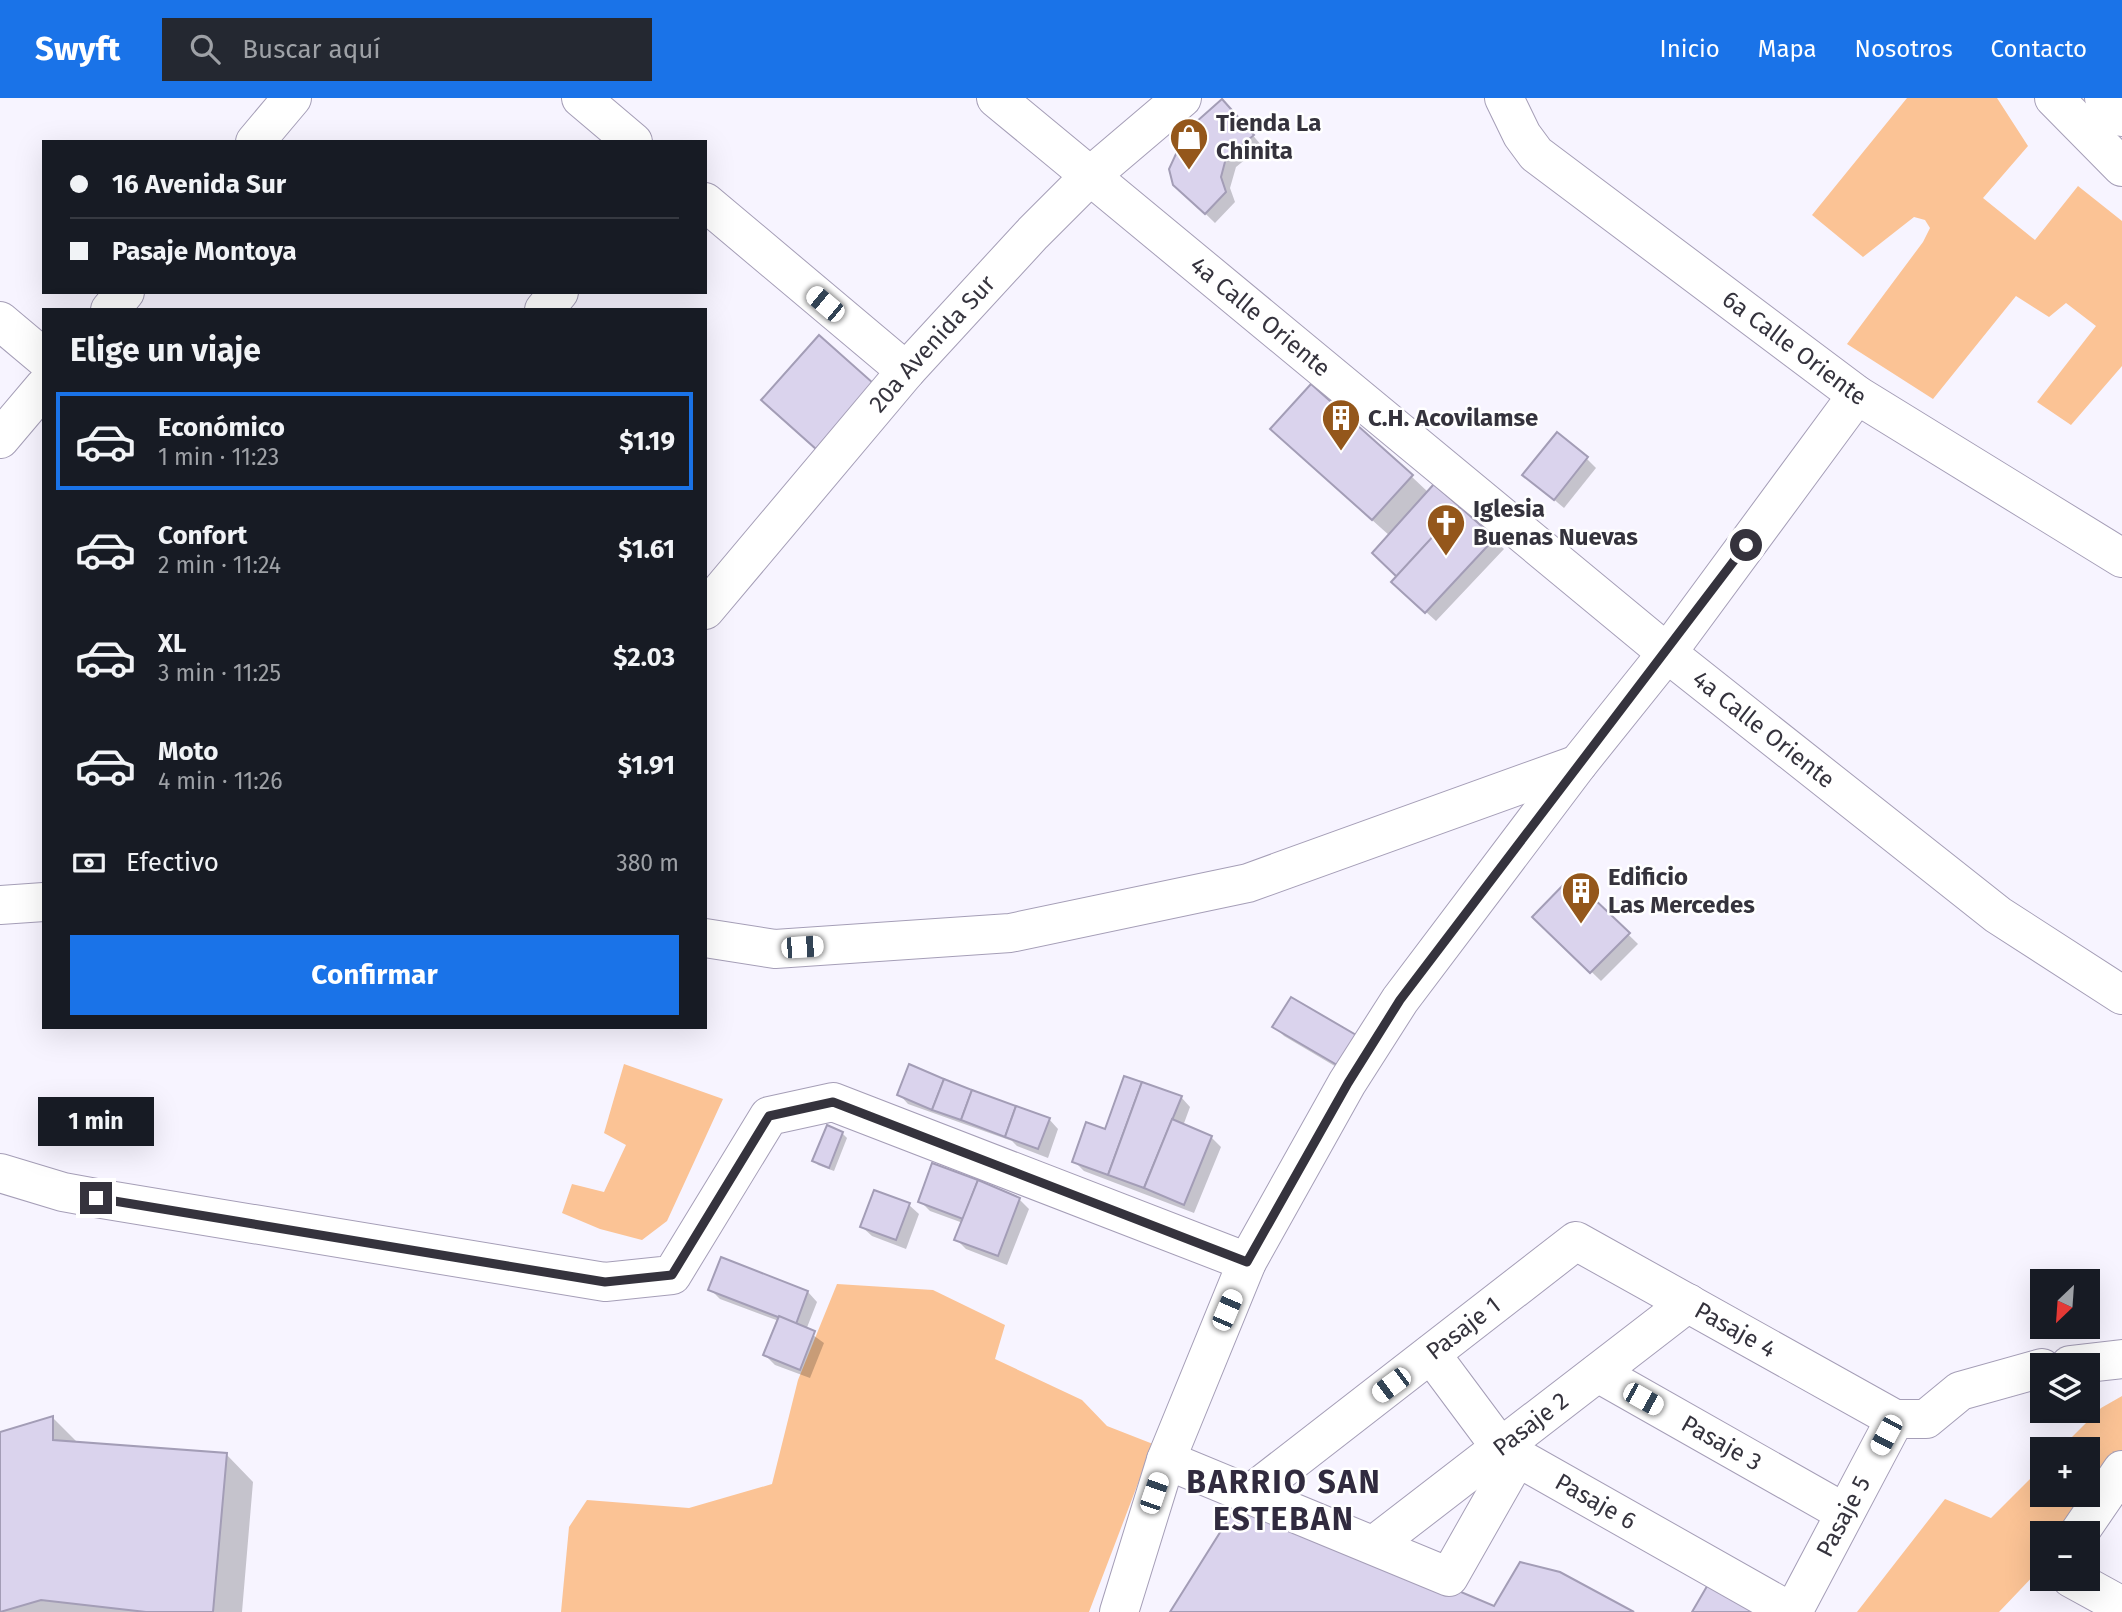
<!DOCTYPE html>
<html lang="es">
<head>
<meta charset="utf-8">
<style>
	body { margin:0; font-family:"Fira Sans",sans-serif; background:#242831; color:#f1f3f6; height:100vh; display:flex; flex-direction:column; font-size:26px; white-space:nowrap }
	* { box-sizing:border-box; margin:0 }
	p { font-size:23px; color:#9ea1a6 }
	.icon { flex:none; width:38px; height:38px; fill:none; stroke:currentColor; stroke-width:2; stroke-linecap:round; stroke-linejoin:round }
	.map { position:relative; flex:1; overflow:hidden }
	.sheet { position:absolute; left:42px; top:210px; width:665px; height:721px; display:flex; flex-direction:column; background:#171b24; border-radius:0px; box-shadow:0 7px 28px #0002 }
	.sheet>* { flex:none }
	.banner { position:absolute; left:42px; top:42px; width:665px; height:154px; border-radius:0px; box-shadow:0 7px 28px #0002; display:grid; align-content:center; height:154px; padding:0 28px; background:#171b24 }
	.needle { width:46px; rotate:205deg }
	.buttons { position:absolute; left:2030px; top:1171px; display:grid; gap:14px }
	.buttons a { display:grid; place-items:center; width:70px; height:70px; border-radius:0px; background:#171b24; box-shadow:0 7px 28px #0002; font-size:35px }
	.end { position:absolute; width:32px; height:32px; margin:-16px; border:9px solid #35333d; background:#fff; box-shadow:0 0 0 4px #fff }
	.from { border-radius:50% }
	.bubble { position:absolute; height:49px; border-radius:0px; background:#171b24; box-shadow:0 7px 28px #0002; font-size:23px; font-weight:700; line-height:49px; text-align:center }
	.car { position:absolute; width:21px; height:42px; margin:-21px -10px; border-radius:9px; box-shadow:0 0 5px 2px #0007; background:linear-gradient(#fff 24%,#345 0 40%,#fff 0 76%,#345 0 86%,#fff 0) }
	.banner b { display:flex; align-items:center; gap:24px; height:66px; font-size:26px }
	.banner b+b { border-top:2px solid #363941 }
	.banner i { width:18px; height:18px; background:#f1f3f6 }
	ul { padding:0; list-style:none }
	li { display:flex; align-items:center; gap:21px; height:98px; margin:0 14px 10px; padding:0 14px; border:4px solid transparent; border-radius:0px }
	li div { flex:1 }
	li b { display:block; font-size:26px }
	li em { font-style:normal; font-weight:700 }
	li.selected { border-color:#1a73e8 }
	li>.icon { width:63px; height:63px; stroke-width:1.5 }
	h2 { padding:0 28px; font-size:32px; line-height:84px }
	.pay { display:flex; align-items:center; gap:18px; height:77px; padding:0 28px; font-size:26px }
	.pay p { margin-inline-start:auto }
	.button { display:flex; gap:14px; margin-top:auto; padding:14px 28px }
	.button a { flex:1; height:80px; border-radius:0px; background:#1a73e8; color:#fff; font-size:28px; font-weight:700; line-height:80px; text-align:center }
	header { display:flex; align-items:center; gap:42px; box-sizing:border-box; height:98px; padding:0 35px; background:#1a73e8; color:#fff }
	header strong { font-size:33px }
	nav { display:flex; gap:38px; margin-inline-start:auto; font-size:24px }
	.search { width:490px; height:63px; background:#242831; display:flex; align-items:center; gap:18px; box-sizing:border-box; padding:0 24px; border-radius:0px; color:#9ea1a6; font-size:26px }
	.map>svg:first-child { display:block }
	.green { fill:#fbc395 }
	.shadow { fill:#0003 }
	.building { fill:#dad3ed; stroke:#a39db6; stroke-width:2 }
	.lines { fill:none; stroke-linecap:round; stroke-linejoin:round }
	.minor-casing { stroke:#a59eb7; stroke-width:40 }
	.highway-casing { stroke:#a59eb7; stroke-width:40 }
	.minor { stroke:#fff; stroke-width:38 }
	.highway { stroke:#fff; stroke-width:38 }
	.route { stroke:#35333d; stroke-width:9 }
	.labels { text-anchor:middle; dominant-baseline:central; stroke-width:5; stroke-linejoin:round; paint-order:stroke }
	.poi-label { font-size:24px; font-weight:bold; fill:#35333d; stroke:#fff; text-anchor:start }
	.street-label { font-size:24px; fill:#35333d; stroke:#fff }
	.district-label { font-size:32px; font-weight:bold; letter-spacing:2px; fill:#312b3f; stroke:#fff }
</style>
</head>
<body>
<header>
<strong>Swyft</strong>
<div class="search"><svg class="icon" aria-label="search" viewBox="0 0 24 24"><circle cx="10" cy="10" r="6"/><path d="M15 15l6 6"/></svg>Buscar aquí</div>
<nav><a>Inicio</a><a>Mapa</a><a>Nosotros</a><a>Contacto</a></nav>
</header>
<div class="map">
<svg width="2122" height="1514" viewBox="0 0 2122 1514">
	<rect width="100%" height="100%" fill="#f7f4ff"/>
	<g class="green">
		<polygon points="1907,0 1997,0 2028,48 1983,100 2035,142 2078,88 2122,123 2122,268 2071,327 2037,304 2096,228 2066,205 2049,219 2016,198 1933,301 1847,246 1923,144 1930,130 1925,122 1914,119 1863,159 1812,117"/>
		<polygon points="624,966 723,1001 667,1123 642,1142 600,1131 562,1115 572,1086 604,1094 626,1047 604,1035"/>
		<polygon points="837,1186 933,1192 1005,1227 995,1261 1082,1302 1107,1328 1153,1346 1089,1514 561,1514 569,1429 587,1402 689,1410 772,1386 798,1282"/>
		<polygon points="2122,1298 2122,1362 2070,1435 2042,1435 2042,1469 1999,1514 1857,1514 1945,1401 1991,1420 2042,1369 2042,1396 2088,1396 2088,1351 2060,1351 2101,1310"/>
	</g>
	<g class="shadow">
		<polygon points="1232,13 1262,48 1236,69 1230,90 1235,104 1215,125 1175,86"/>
		<polygon points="1287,346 1411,378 1429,395 1434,389 1504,451 1436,523 1403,493 1390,438"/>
		<polygon points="1586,360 1596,370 1564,410 1525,377"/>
		<polygon points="1571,781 1638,846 1601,883 1535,819"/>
		<polygon points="1275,929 1371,952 1355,980 1284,938"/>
		<polygon points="899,996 1049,1021 1058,1031 1048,1060 1017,1048 1012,1043 908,1006"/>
		<polygon points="1181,999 1190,1009 1183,1028 1211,1039 1221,1049 1194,1115 1084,1073 1074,1063 1106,1033"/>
		<polygon points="842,1035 847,1040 834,1073 818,1067 814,1062"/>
		<polygon points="1019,1101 1029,1111 1007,1167 966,1151 956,1141 963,1125 930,1113 920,1103"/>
		<polygon points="909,1107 919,1116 906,1151 872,1138 862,1129"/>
		<polygon points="710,1191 808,1194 817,1204 806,1232 824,1245 810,1280 775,1267 765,1257 779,1223 720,1201"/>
		<polygon points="53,1320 78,1345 226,1356 253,1384 242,1514 0,1514 0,1336"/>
	</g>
	<g class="building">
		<polygon points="1222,1 1254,37 1226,60 1221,79 1226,94 1205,116 1173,87 1169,71 1187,32"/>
		<polygon points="819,237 873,285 816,351 761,302"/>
		<polygon points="1311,286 1413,377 1372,422 1270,331"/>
		<polygon points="1557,334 1588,359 1554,402 1522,377"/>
		<polygon points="1434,386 1460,409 1397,479 1372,455"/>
		<polygon points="1460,409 1495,440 1425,515 1391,484"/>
		<polygon points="1571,779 1630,835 1590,875 1532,819"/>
		<polygon points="1291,899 1363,941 1344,971 1272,929"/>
		<polygon points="909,966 944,981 932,1012 897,997"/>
		<polygon points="1124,978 1142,984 1108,1077 1072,1064 1086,1024 1105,1031"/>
		<polygon points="944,981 972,992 961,1022 932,1012"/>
		<polygon points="1142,984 1182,998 1144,1090 1108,1077"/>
		<polygon points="972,992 1016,1008 1005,1039 961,1022"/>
		<polygon points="1016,1008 1050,1020 1038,1051 1005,1039"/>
		<polygon points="1172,1021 1212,1038 1184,1107 1144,1090"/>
		<polygon points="827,1027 843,1034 829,1070 812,1063"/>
		<polygon points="932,1065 978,1082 963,1121 918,1104"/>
		<polygon points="978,1082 1020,1100 998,1158 954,1142"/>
		<polygon points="874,1092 910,1105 896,1142 860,1129"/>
		<polygon points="721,1159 808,1193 796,1226 708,1192"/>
		<polygon points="779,1218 815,1233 800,1272 763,1257"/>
		<polygon points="53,1318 53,1342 227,1355 213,1514 146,1514 41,1502 0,1514 0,1334"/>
		<polygon points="1241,1401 1494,1508 1520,1464 1560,1474 1634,1514 1170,1514"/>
		<polygon points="1710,1483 1765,1514 1692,1514"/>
	</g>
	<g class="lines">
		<g class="minor-casing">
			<g id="minor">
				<polyline points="581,0 633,44"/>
				<path id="s1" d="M996,0L1667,555L1998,817L2122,897"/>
				<path id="s2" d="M1504,0L1522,37L1536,56L1857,297L2122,460"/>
				<polyline points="255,44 292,0"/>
				<polyline points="705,104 906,273"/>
				<polyline points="110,212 125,194"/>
				<polyline points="544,212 559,194"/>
				<polyline points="0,223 44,260"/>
				<polyline points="0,341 44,289"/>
				<path id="s3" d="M705,512L906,273L1033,135L1089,79L1182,0"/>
				<polyline points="0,807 44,804"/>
				<polyline points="705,840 775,851 1010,835 1248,785 1578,666"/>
				<polyline points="0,1075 63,1094 96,1100 605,1184 672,1177 769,1018 833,1004 1247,1164"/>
				<path id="s4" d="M1431,1256L1501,1350L1791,1514"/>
				<polyline points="2070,1267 2122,1261"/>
				<path id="s5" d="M1598,1275L1845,1415"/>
				<polyline points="1166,1362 1449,1479 1517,1359"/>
				<path id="s6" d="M1250,1396L1576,1143L1895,1321H1926L1960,1293L2042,1270"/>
				<polyline points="2079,1435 2122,1372"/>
				<path id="s7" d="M1374,1447L1688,1205"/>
				<polyline points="2071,1480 2122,1508"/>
				<polyline points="1119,1514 1166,1362 1247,1164 1347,985 1400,902 1578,666 1667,555 1857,297"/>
				<path id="s8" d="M1793,1514L1895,1321"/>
			</g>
		</g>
		<g class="highway-casing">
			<g id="highway">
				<polyline points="2054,0 2122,69"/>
				<polyline points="2104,0 2122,19"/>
			</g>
		</g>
		<use href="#minor" class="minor"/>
		<use href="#highway" class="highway"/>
	</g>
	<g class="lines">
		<polyline class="route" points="96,1100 605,1184 672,1177 769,1018 833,1004 1247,1164 1348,985 1400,902 1746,447"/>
	</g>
	<defs>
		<g id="shop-pin" transform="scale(2.0125)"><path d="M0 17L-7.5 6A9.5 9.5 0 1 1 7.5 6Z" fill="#94571b" stroke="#fff"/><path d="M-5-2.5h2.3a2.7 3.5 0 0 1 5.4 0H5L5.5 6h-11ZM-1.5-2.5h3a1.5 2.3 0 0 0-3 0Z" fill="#fff"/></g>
		<g id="building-pin" transform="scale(2.0125)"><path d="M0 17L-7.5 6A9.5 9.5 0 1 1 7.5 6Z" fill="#94571b" stroke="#fff"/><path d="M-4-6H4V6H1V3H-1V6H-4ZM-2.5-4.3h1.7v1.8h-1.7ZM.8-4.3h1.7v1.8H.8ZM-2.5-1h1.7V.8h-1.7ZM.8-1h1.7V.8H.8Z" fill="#fff"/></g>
		<g id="church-pin" transform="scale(2.0125)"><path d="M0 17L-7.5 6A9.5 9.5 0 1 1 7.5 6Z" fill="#94571b" stroke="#fff"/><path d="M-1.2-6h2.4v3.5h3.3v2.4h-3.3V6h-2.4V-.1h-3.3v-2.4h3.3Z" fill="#fff"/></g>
	</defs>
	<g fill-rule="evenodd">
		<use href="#shop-pin" x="1189" y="39"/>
		<use href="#building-pin" x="1341" y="320"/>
		<use href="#church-pin" x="1446" y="425"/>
		<use href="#building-pin" x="1581" y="793"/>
	</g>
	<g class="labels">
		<g class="poi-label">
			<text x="1216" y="25">Tienda La<tspan x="1216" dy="28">Chinita</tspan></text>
			<text x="1368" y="320">C.H. Acovilamse</text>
			<text x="1473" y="411">Iglesia<tspan x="1473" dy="28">Buenas Nuevas</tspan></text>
			<text x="1608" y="779">Edificio<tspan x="1608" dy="28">Las Mercedes</tspan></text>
		</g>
		<g class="street-label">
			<text stroke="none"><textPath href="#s1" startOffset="343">4a Calle Oriente</textPath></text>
			<text stroke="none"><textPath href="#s3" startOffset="350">20a Avenida Sur</textPath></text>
			<text stroke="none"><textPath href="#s2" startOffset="388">6a Calle Oriente</textPath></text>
			<text stroke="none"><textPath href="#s1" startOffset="994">4a Calle Oriente</textPath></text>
			<text stroke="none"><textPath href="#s6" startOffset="270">Pasaje 1</textPath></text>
			<text stroke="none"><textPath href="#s6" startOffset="595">Pasaje 4</textPath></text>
			<text stroke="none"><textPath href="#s7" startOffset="198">Pasaje 2</textPath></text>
			<text stroke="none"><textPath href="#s5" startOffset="142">Pasaje 3</textPath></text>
			<text stroke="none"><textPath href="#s4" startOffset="226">Pasaje 6</textPath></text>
			<text stroke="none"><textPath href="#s8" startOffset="108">Pasaje 5</textPath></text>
		</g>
		<g class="district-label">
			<text x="1284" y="1384">BARRIO SAN<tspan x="1284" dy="37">ESTEBAN</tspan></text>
		</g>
	</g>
</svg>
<div class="buttons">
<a><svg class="needle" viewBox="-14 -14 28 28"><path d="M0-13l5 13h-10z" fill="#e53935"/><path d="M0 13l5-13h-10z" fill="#9ea1a6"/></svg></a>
<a><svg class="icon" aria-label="layers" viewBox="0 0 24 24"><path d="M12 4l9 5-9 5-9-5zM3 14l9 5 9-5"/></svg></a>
<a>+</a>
<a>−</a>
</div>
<i class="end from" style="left:1746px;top:447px"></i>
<i class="end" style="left:96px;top:1100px"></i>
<div class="bubble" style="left:38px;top:999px;width:116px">1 min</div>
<i class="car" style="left:825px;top:206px;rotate:310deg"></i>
<i class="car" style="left:802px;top:849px;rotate:86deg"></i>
<i class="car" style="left:1227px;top:1212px;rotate:23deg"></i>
<i class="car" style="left:1391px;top:1287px;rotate:233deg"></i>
<i class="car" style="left:1643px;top:1301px;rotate:119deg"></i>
<i class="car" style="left:1886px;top:1337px;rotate:208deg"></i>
<i class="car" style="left:1154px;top:1395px;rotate:19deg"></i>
<div class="banner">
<b><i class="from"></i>16 Avenida Sur</b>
<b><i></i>Pasaje Montoya</b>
</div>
<section class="sheet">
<h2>Elige un viaje</h2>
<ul>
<li class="selected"><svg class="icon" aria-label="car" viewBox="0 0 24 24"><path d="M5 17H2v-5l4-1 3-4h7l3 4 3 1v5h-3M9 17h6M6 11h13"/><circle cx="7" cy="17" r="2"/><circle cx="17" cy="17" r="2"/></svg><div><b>Económico</b><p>1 min · 11:23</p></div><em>$1.19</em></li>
<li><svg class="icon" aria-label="car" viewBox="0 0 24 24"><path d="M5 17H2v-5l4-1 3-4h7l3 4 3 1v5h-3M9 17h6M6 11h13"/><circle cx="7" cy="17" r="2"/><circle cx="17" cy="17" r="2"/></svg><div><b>Confort</b><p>2 min · 11:24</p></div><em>$1.61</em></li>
<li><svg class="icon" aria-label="car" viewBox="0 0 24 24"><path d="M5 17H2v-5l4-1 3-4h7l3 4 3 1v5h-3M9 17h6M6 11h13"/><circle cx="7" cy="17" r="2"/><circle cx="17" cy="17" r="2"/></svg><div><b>XL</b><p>3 min · 11:25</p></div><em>$2.03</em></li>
<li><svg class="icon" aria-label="car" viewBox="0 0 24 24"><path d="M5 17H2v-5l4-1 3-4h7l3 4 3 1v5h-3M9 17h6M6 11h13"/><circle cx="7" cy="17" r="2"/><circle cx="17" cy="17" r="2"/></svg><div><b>Moto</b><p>4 min · 11:26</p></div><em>$1.91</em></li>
</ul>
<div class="pay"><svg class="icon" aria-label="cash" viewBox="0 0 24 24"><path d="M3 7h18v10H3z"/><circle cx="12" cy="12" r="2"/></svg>Efectivo<p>380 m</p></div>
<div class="button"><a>Confirmar</a></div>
</section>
</div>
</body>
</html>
